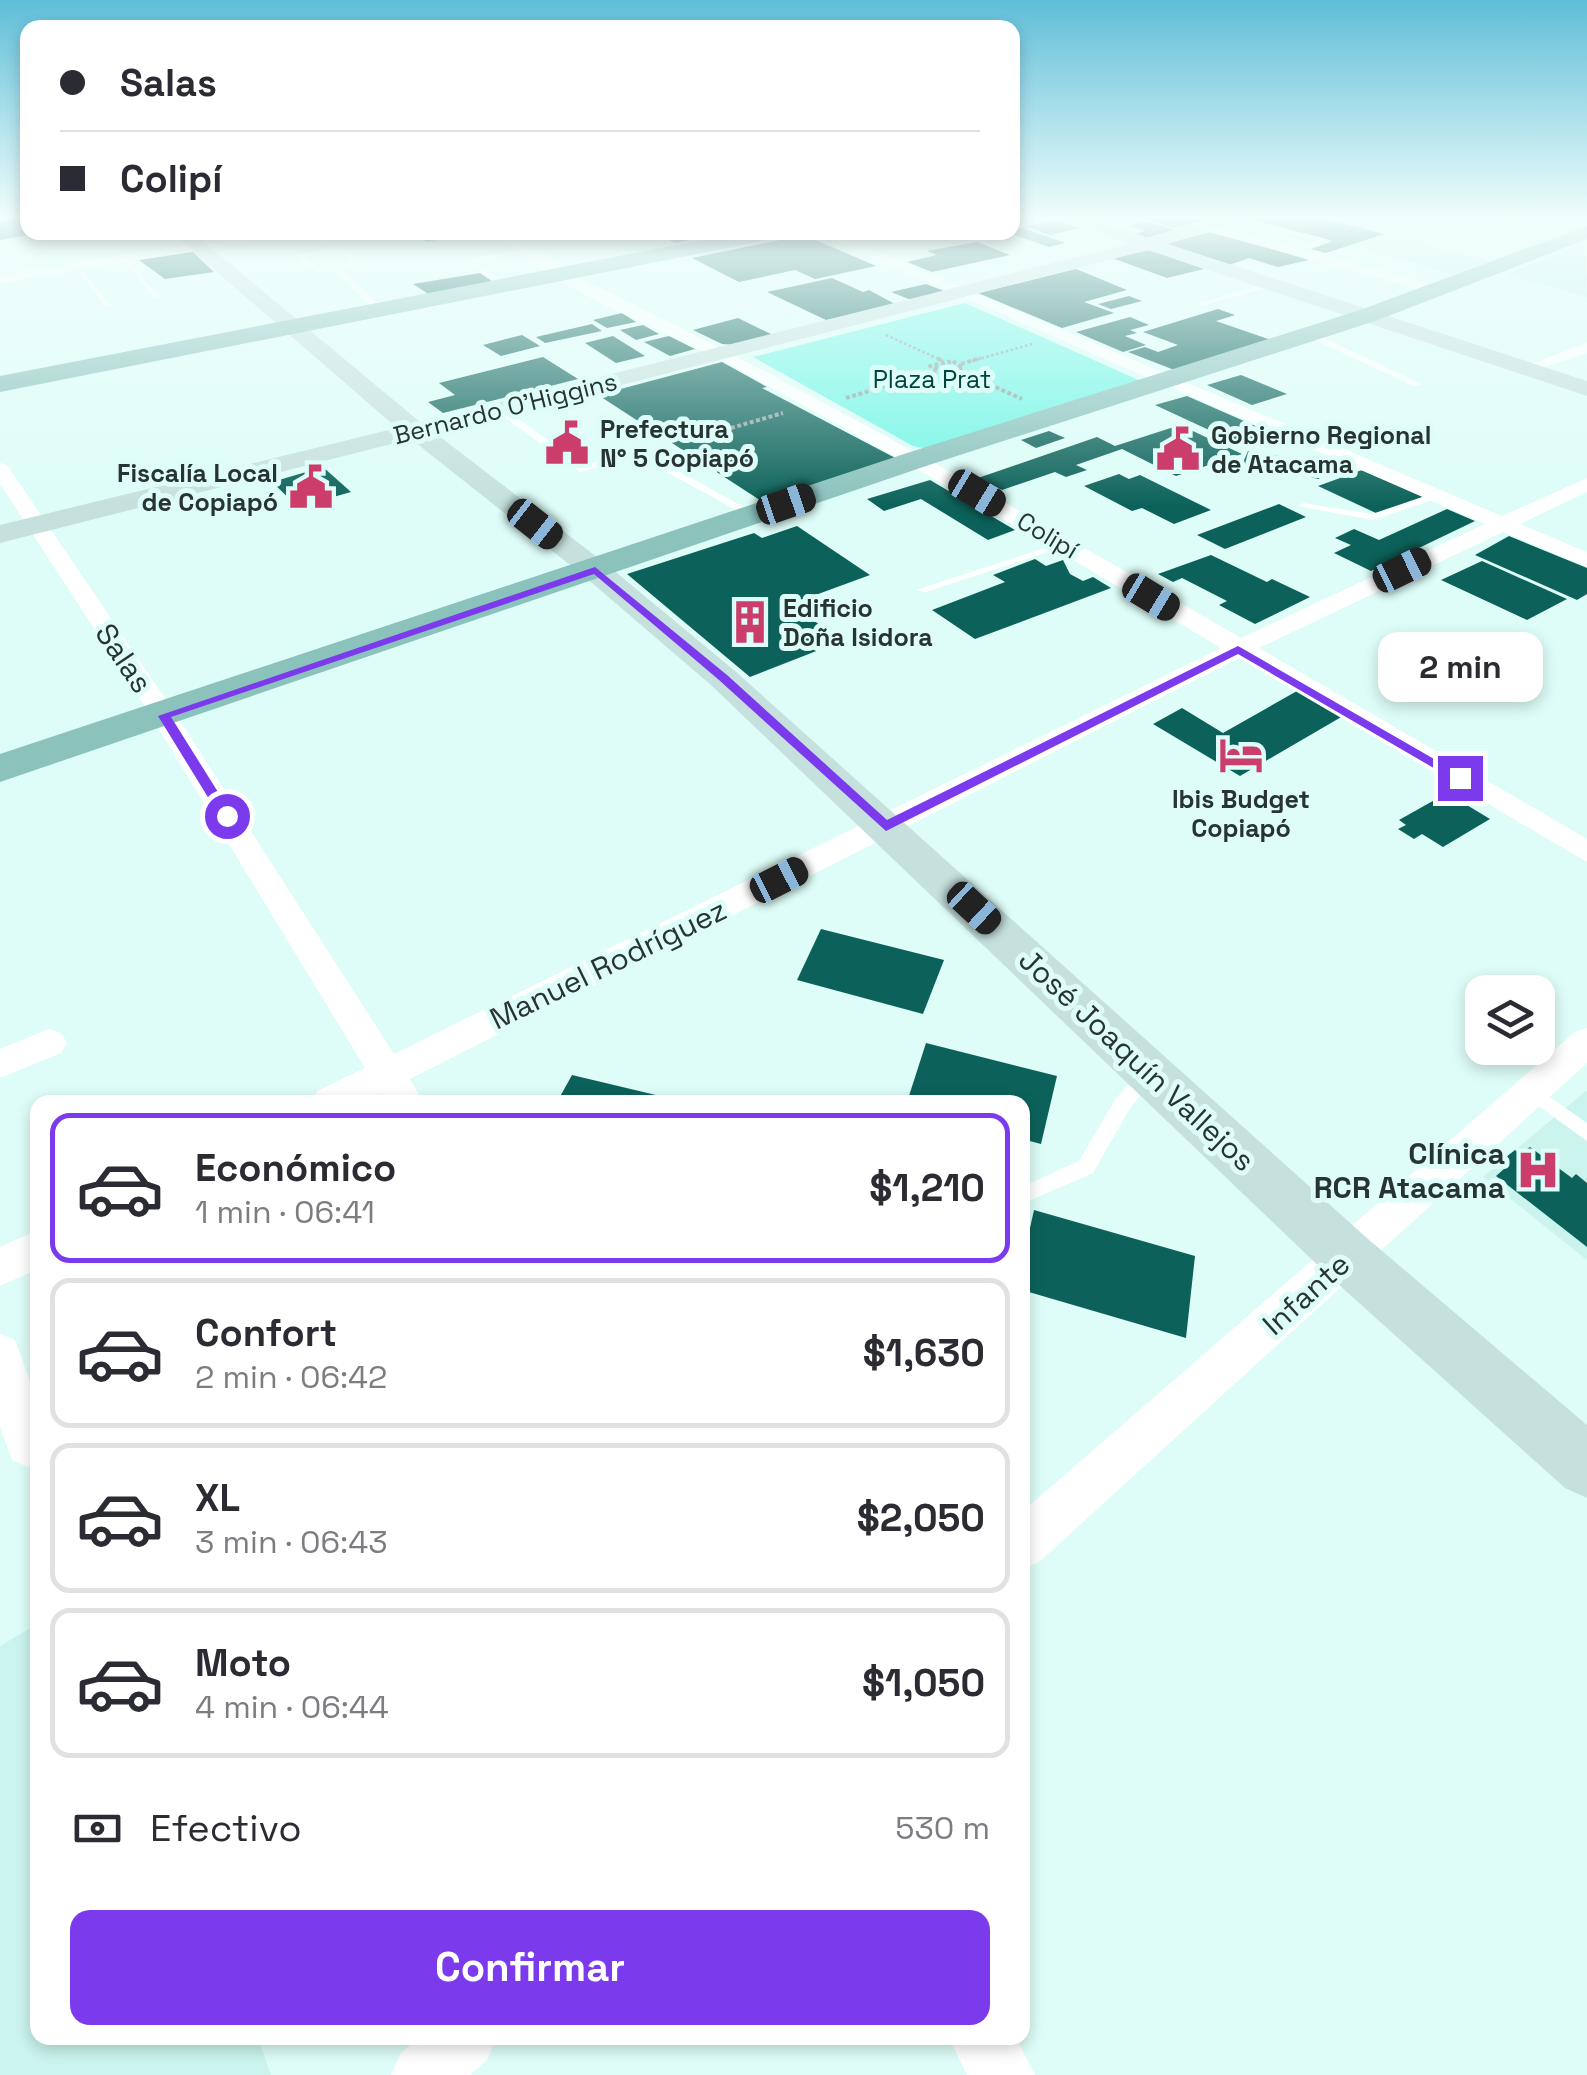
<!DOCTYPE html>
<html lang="es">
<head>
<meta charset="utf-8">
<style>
	body { margin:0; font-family:"Space Grotesk",sans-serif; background:#f7f7f7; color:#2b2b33; height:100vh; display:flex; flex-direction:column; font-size:38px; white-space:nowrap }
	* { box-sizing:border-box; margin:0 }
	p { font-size:32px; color:#7c7c81 }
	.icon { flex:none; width:55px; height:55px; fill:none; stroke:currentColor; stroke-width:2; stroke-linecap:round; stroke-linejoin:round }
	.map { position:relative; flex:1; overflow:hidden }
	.panel { position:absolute; left:30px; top:1095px; width:1000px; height:950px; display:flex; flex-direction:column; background:#fff; border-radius:20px; box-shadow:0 5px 15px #0003 }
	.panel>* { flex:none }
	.guide { position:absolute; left:20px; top:20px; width:1000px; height:220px; border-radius:20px; box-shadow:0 5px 15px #0003; display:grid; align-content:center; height:220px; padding:0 40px; background:#fff }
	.controls { position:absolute; left:1465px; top:975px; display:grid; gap:20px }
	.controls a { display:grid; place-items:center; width:90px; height:90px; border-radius:20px; background:#fff; box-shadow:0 5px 15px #0003; font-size:50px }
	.end { position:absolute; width:45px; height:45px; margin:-22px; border:12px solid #7c3aed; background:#fff; box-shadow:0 0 0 5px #fff }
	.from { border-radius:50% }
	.bubble { position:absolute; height:70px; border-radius:20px; background:#fff; box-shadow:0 5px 15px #0003; font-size:32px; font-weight:800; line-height:70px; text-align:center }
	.car { position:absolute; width:30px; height:60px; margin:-30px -15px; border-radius:12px; box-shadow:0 0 8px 2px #0007; background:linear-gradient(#222 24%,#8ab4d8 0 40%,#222 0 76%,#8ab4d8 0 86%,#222 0) }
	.guide b { display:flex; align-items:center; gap:35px; height:95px; font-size:38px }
	.guide b+b { border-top:2px solid #e1e1e2 }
	.guide i { width:25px; height:25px; background:#2b2b33 }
	ul { padding:18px 0 0; list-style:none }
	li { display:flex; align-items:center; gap:30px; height:150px; margin:0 20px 15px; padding:0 20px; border:5px solid #e1e1e2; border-radius:20px }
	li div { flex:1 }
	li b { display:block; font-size:38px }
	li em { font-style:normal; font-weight:800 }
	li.current { border-color:#7c3aed }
	li>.icon { width:90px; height:90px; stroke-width:1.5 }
	.pay { display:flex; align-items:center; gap:25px; height:110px; padding:0 40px; font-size:38px }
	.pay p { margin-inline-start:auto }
	.cta { display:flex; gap:20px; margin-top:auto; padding:20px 40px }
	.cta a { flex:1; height:115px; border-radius:20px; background:#7c3aed; color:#fff; font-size:40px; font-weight:800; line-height:115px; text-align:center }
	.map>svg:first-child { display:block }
	.built { fill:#cbf4ee }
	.green { fill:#73f5e6 }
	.building { fill:#0c625a }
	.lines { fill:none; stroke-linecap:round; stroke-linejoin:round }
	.path-far1 { stroke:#8da4a0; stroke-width:2.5; stroke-dasharray:2.5 2.5; stroke-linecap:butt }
	.path { stroke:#8da4a0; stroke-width:4; stroke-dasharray:4 2.5; stroke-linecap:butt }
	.lane { fill:#fff; fill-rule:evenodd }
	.street { fill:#fff; fill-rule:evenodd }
	.secondary { fill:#c5e0dd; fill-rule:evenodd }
	.primary { fill:#8bc2bc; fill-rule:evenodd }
	.route { fill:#7c3aed }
	.labels { text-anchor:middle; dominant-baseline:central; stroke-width:10; stroke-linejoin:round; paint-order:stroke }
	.far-park-label { font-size:25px; fill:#00443e; stroke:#defdf8 }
	.far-street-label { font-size:25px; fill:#283433; stroke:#defdf8 }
	.far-poi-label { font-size:25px; font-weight:bold; fill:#283433; stroke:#defdf8; text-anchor:start }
	.street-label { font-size:30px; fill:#283433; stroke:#defdf8 }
	.poi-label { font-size:30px; font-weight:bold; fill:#283433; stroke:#defdf8; text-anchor:end }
</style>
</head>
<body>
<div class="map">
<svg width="1587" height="2075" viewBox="0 0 1587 2075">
	<rect width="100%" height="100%" fill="#defdf8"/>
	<g class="built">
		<polygon points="1384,234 1494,261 1455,275 1351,245"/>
		<polygon points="1585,243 1587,297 1505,275"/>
		<polygon points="1586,1091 1587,1092 1587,1260 1483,1177"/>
		<polygon points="37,1624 38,2038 258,2038 271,2075 0,2075 0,1646"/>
	</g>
	<polygon class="green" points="965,303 1141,381 928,449 913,446 753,357"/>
	<g class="building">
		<polygon points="1138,216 1218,216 1218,217 1174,228"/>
		<polygon points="1261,216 1314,216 1384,234 1326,253 1311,249 1333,241 1250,219"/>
		<polygon points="23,218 28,222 28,235 0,240 0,222"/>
		<polygon points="1056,220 1080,228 1050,235 1025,226"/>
		<polygon points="1147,222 1176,230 1144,238 1132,235 1145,231 1129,226"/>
		<polygon points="1012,228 1023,228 1065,243 1049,247 1012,234"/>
		<polygon points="1214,231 1309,260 1278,267 1249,258 1229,265 1165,244"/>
		<polygon points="426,232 468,232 469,235 426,242 416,234"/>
		<polygon points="688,232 719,232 719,234 675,243 663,237"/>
		<polygon points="804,235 876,266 815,279 795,270 739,282 692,258"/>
		<polygon points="977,242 1010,255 932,272 907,262 937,255 927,251"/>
		<polygon points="1150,250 1204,269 1167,278 1112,258"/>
		<polygon points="193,252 214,272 165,279 139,260"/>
		<polygon points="1076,269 1127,290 1084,302 1114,313 1062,328 978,293"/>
		<polygon points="480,273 496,284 433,297 413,284"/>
		<polygon points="832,278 863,292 869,290 895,304 826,320 767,292"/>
		<polygon points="926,284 944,291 911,300 891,292"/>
		<polygon points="1129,296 1142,301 1111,309 1098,304"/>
		<polygon points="1218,309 1235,315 1216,321 1271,340 1177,371 1128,352 1145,347 1158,352 1178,345 1143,332"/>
		<polygon points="622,313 636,322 607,328 593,320"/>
		<polygon points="1130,317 1149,325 1130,330 1137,333 1125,336 1146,345 1123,352 1076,332"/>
		<polygon points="738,318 773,335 737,345 722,344 693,330"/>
		<polygon points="592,324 602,331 545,343 536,337"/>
		<polygon points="643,325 659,334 636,340 620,330"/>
		<polygon points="522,335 540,346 501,356 483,345"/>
		<polygon points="613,336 645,356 616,363 585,343"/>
		<polygon points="669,336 695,349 670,356 644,342"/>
		<polygon points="543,357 578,379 443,413 428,402 455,395 439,383"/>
		<polygon points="722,362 767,387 762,388 903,462 769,506 598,395"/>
		<polygon points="1241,375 1287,394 1252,405 1207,385"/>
		<polygon points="1187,396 1283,438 1250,449 1155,405"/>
		<polygon points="1180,425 1242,454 1176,476 1122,449 1076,465 1087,470 1066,477 1055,472 1002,490 978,478 1097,437 1115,446"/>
		<polygon points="1049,431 1065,438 1036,448 1021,440"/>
		<polygon points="1248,451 1324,464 1319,479 1242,465"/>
		<polygon points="323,467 351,492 298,507 272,482"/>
		<polygon points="1362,470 1423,497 1378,514 1318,486"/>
		<polygon points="1119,474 1129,479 1140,475 1211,510 1174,524 1142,508 1132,511 1084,486"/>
		<polygon points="930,480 1015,530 988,540 921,499 884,511 867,499"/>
		<polygon points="1279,504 1306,517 1225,549 1197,535"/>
		<polygon points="1447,509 1475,521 1371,571 1334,553 1351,545 1335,538 1354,529 1379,540"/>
		<polygon points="797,526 870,575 791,604 842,641 750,677 627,574 754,533 762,538"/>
		<polygon points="1509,536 1587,568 1587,594 1577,600 1475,555"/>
		<polygon points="1211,555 1267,582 1272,579 1310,597 1255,624 1219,605 1227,601 1182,578 1173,582 1158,574"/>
		<polygon points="1035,559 1046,566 1063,560 1070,574 1083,581 1093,577 1111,588 975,639 932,610 1005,582 993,575"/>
		<polygon points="1482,561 1567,599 1527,620 1441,580"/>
		<polygon points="1297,691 1343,716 1240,776 1153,724 1182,708 1223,733"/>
		<polygon points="1447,793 1490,819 1443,847 1422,834 1414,839 1398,829 1406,825 1399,820"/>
		<polygon points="821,929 944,960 923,1014 797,980"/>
		<polygon points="926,1043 1057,1076 1041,1144 1022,1139 1022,1102 907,1102"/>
		<polygon points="572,1075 681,1101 681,1102 557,1102"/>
		<polygon points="1530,1147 1572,1178 1576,1174 1587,1183 1587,1247 1496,1176 1504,1169 1497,1164 1515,1150 1520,1154"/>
		<polygon points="1034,1210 1195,1256 1186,1338 1022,1290 1022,1264"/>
	</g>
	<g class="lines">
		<g class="path-far1">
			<polyline points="886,335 943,361"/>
			<polyline points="972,361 1032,344"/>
		</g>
		<g class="path">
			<polyline points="937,358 943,361"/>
			<polygon points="953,361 963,368 947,373 930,366"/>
			<polyline points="961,364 981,358"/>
			<polyline points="960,371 1022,399"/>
			<polyline points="846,398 936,371"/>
			<polyline points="731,428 783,413"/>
		</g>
		<g class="lane">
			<polygon points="1117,216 1126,216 1092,227 1089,225"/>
			<path d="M1234,216L1326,239L1327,240L1309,248L1269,235V228L1232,219ZM1275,230L1317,240L1309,244L1274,233Z"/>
			<polygon points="1483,216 1494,216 1580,235 1577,237"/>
			<path d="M308,232H316L334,247L346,248L361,263L340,268L383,308V312H377L333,269L317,272L301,263L299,255L327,248ZM332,251H342L352,262L318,268L305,257Z"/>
			<polygon points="528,249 526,252 475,262 507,284 504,288 467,263 472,258"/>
			<polygon points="123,258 127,258 160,298 154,298"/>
			<polygon points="75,266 79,266 110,305 104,305"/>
			<polygon points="1272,282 1275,286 1201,306 1197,304"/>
			<polygon points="1306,332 1312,332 1421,384 1414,386 1306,336"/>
			<polygon points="496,407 502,407 584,466 631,451 646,453 758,515 749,517 641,458 632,457 580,472 496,411"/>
			<polygon points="1437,492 1442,495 1441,497 1373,520 1298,506 1303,503 1372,514"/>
			<polygon points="1060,543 1069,545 926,592 916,590"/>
			<polygon points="1149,1065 1155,1067 1158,1072 1155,1077 1129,1110 1093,1173 1022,1204 1022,1187 1079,1161 1115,1100 1143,1067"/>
			<polygon points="1532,1085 1587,1123 1587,1141 1526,1097 1523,1092 1526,1087"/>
		</g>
		<g class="street">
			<polygon points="1573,216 1587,216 1587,221 1574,219"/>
			<polygon points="1206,223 1442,287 1444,290 1437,294 1201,230 1199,227"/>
			<polygon points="270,232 305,232 0,283 0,275"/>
			<path d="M494,232C526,232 557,267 586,281C811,390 1025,513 1241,638L1485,524L813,232H831L1502,516L1587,478V492L1520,524L1587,552V567L1503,532L1259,648L1587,839V862L1239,658L410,1079L423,1102H386L380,1094L363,1102H312L317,1091L365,1068L151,716L0,484V463L7,465L177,716L394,1054L1221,648C1062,553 902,458 739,370C659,326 562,296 494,232Z"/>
			<polygon points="1587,343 1587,353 1527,373 1519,368"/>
			<polygon points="1587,1028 1587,1063 1039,1562 1022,1569 1022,1512 1575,1032"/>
			<polygon points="49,1029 61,1033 67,1043 61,1053 0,1078 0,1049"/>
			<polygon points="38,1230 38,1269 0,1286 0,1247"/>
			<polygon points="0,1334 15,1340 38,1403 38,1463 28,1467 12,1460 0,1427"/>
			<polygon points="418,2038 496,2038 487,2060 470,2075 391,2075 401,2053"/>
			<polygon points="949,2038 1016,2038 1035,2075 967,2075"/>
		</g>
		<polygon class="secondary" points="1055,216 1081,216 1149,238 1224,216 1251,216 1168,244 1587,381 1587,396 1148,250 435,433 606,564 735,671 1368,1239 1587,1425 1587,1498 1565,1488 1328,1275 711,685 584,576 411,439 0,543 0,525 397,428 171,232 192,232 420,422 1129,244"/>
		<g class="primary">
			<polygon points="1587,226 1587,239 1378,320 929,465 0,782 0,754 907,453 1360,310"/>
			<polygon points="743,232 788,232 778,238 0,392 0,376"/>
		</g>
	</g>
	<linearGradient id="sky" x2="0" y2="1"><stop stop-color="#5fbed8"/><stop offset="0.43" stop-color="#f0fefc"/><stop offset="1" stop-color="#f0fefc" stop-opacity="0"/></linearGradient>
	<rect width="1587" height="506" fill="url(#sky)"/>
	<polygon class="route" points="595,567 727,675 887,820 1238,646 1467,778 1456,781 1238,654 886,831 719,680 594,574 171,717 233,816 232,820 222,820 158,716"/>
	<defs>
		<g id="civic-bare" transform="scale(3.45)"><path d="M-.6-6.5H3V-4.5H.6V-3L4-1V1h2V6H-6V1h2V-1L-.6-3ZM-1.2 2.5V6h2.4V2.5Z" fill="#cb3d6b" stroke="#defdf8" stroke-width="2.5" paint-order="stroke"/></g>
		<g id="building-bare" transform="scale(3.45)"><path d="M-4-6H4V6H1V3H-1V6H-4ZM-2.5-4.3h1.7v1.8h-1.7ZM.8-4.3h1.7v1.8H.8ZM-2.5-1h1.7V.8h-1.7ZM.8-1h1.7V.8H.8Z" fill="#cb3d6b" stroke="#defdf8" stroke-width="2.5" paint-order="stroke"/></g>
		<g id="hotel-bare" transform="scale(3.45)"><path d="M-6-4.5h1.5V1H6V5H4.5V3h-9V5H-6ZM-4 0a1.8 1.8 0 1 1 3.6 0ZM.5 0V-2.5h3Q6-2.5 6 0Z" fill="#cb3d6b" stroke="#defdf8" stroke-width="2.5" paint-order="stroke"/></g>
		<g id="hospital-bare" transform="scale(3.45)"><path d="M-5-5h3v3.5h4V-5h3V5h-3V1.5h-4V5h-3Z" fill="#cb3d6b" stroke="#defdf8" stroke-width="2.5" paint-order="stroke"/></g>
	</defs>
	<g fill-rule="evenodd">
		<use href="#civic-bare" x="567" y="443"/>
		<use href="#civic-bare" x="1178" y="449"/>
		<use href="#civic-bare" x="311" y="487"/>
		<use href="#building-bare" x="750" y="622"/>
		<use href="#hotel-bare" x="1241" y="755"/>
		<use href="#hospital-bare" x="1538" y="1170"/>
	</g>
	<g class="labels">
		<g class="far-park-label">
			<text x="932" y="379">Plaza Prat</text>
		</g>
		<g class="far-street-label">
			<text transform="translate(505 408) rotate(-14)">Bernardo O'Higgins</text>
			<text transform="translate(1048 535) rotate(31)">Colipí</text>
		</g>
		<g class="far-poi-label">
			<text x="600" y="429">Prefectura<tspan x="600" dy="29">N° 5 Copiapó</tspan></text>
			<text x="1211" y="435">Gobierno Regional<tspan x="1211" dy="29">de Atacama</tspan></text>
			<text x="278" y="473" text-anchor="end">Fiscalía Local<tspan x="278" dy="29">de Copiapó</tspan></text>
			<text x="783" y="608">Edificio<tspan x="783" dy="29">Doña Isidora</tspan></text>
			<text x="1241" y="799" text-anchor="middle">Ibis Budget<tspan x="1241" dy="29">Copiapó</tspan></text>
		</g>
		<g class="street-label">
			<text transform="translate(124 658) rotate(56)">Salas</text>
			<text transform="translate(608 964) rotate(-26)">Manuel Rodríguez</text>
			<text transform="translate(1137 1060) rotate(43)">José Joaquín Vallejos</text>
			<text transform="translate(1306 1294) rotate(-42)">Infante</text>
		</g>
		<g class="poi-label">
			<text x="1505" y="1153">Clínica<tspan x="1505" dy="34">RCR Atacama</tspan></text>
		</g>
	</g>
</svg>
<div class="controls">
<a><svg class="icon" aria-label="layers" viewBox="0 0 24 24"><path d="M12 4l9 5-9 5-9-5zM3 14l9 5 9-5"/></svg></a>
</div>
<i class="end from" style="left:227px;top:816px"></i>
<i class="end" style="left:1460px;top:778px"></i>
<div class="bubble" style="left:1378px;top:632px;width:165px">2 min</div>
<i class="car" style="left:977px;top:493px;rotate:121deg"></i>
<i class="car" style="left:786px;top:504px;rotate:71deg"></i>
<i class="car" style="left:535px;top:524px;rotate:128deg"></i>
<i class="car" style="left:1402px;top:570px;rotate:64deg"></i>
<i class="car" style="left:1151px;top:597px;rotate:121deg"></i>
<i class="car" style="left:779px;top:880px;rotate:63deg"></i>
<i class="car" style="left:974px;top:908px;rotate:133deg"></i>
<div class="guide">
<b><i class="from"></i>Salas</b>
<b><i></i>Colipí</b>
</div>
<section class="panel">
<ul>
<li class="current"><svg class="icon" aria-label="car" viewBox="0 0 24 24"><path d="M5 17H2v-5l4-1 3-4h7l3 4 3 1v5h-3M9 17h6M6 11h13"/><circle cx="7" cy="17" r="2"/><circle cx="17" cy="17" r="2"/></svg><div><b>Económico</b><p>1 min · 06:41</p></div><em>$1,210</em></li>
<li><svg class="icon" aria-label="car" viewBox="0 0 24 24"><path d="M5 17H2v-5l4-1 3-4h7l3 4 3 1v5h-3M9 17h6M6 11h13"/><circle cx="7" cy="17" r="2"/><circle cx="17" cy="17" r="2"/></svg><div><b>Confort</b><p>2 min · 06:42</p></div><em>$1,630</em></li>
<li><svg class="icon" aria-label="car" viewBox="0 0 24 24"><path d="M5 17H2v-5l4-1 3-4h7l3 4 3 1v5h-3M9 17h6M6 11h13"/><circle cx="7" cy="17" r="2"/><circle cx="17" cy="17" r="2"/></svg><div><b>XL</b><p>3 min · 06:43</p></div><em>$2,050</em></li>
<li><svg class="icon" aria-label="car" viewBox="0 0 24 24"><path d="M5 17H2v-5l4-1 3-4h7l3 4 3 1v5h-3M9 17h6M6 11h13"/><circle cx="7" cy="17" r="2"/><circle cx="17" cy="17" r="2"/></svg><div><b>Moto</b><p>4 min · 06:44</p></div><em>$1,050</em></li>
</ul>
<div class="pay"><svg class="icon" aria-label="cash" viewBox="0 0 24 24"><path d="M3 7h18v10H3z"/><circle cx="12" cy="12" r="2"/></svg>Efectivo<p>530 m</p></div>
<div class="cta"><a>Confirmar</a></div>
</section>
</div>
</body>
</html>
